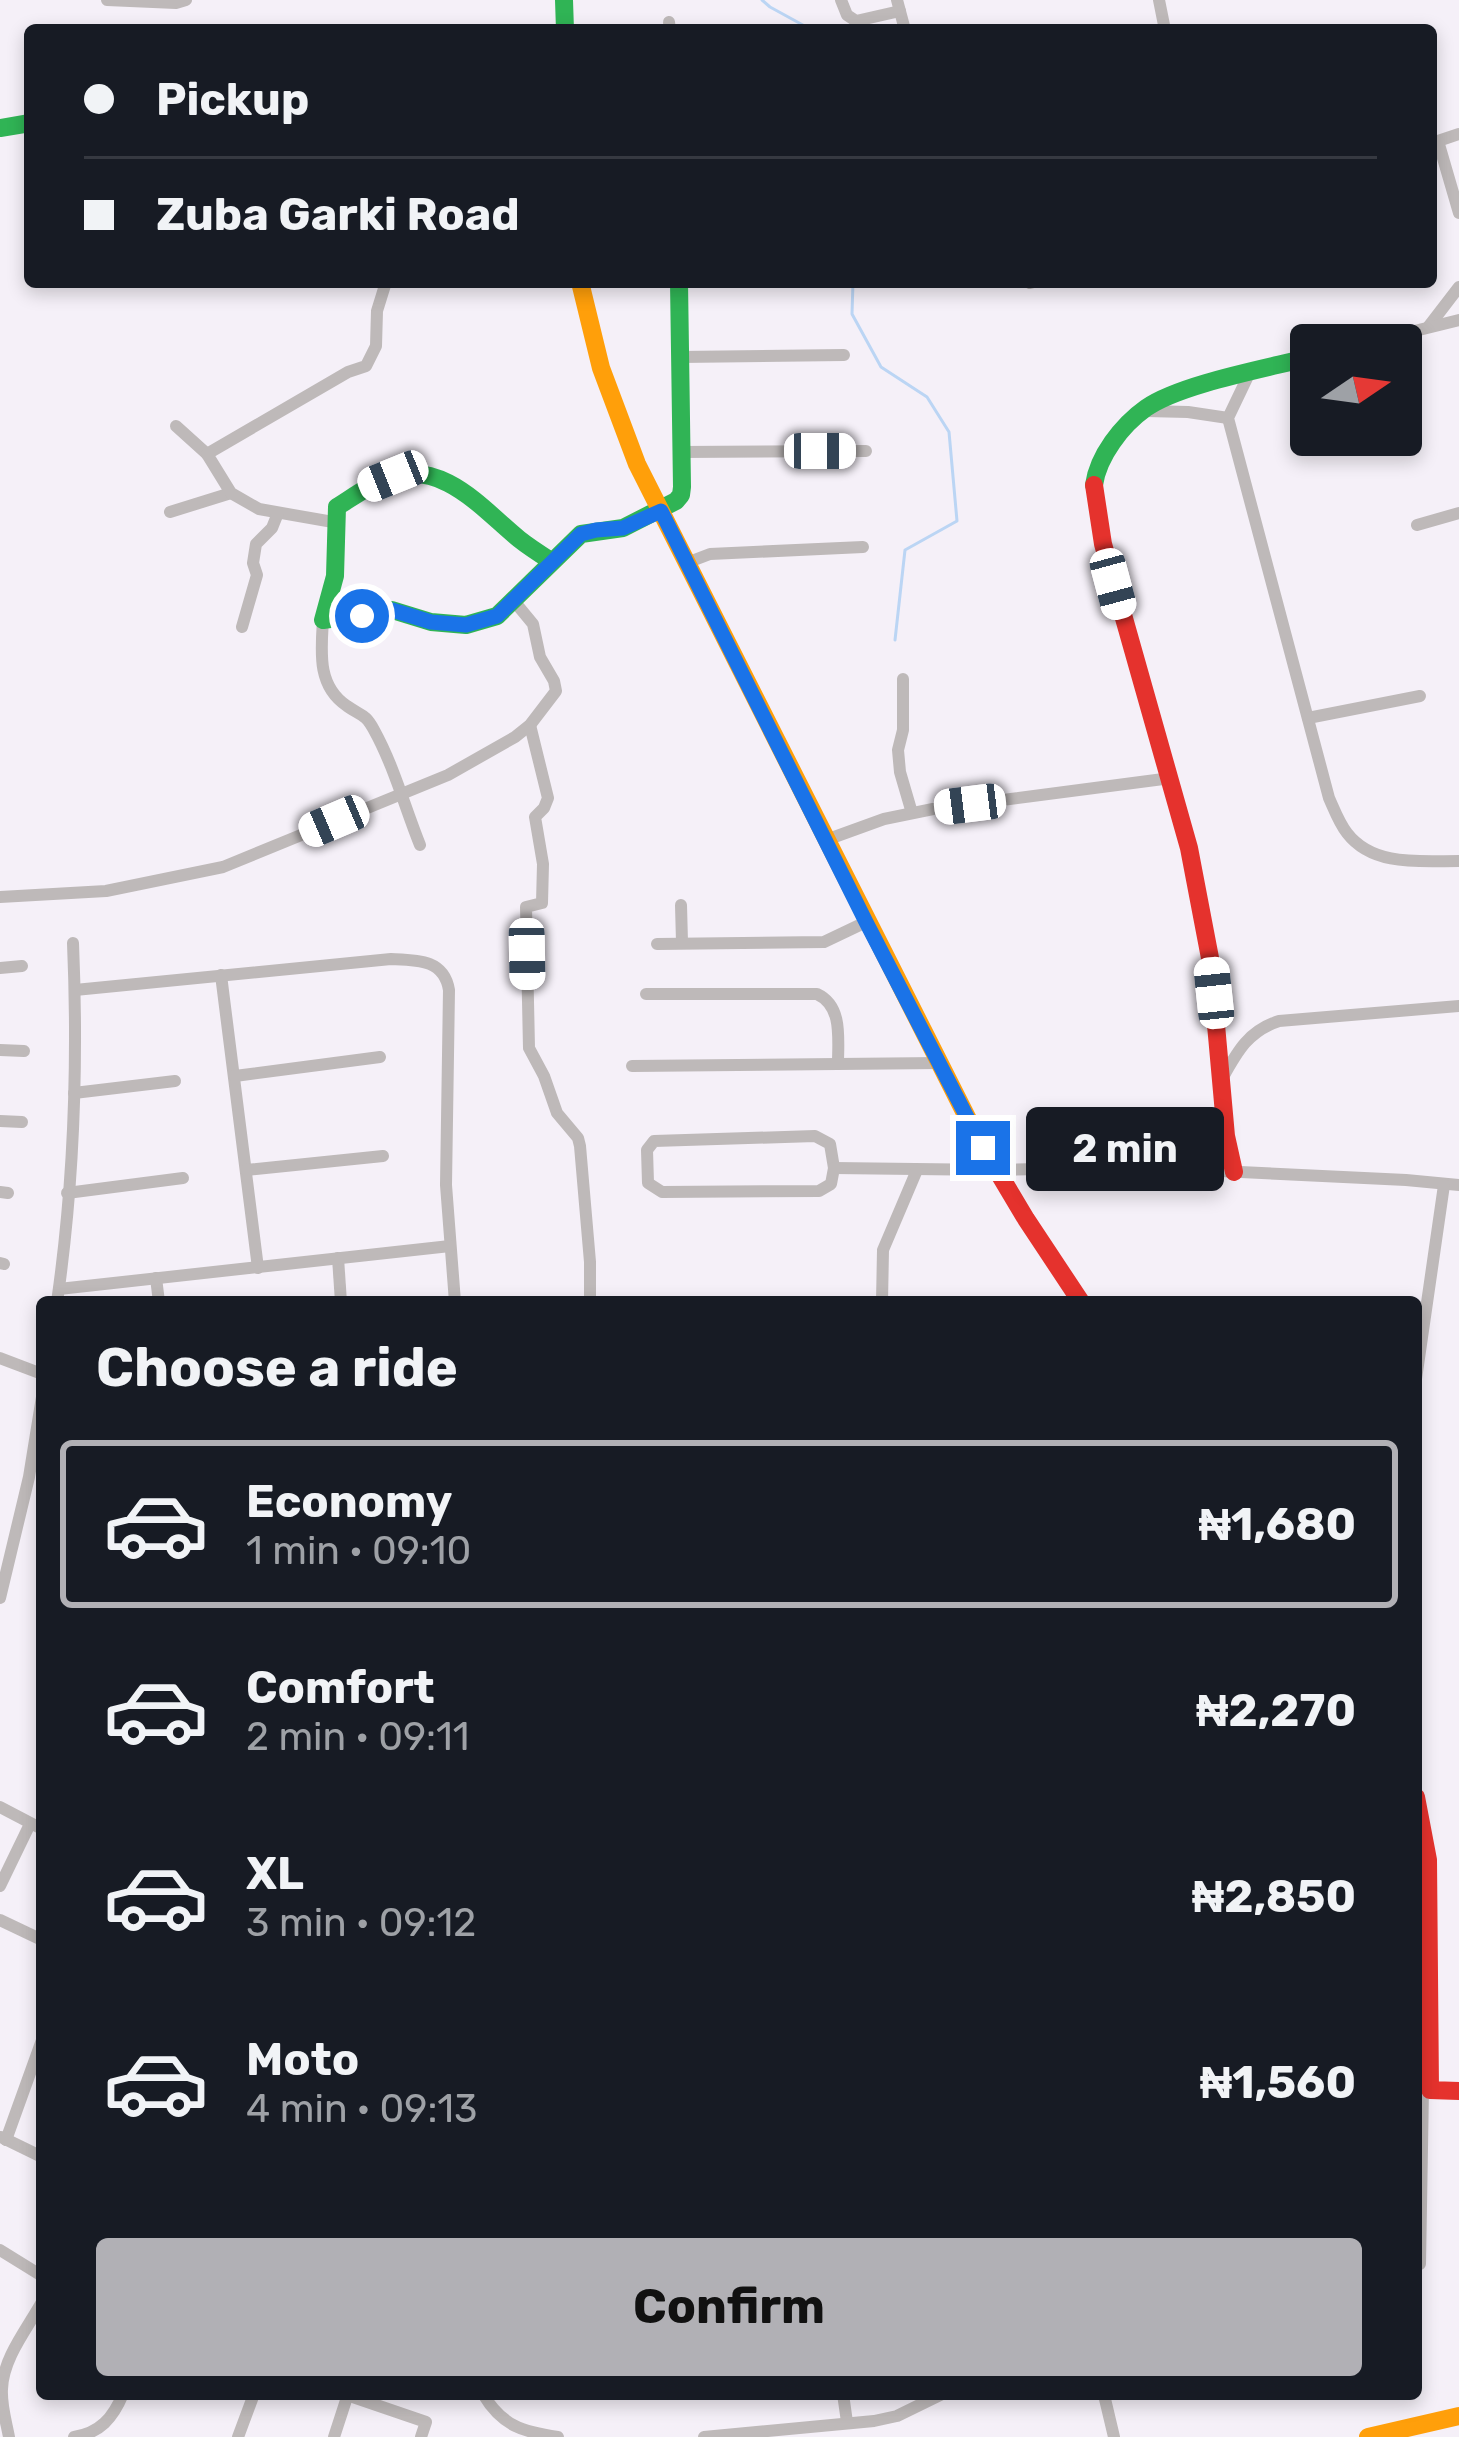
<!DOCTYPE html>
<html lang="en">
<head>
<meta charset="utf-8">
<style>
	body { margin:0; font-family:Rubik,sans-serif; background:#242831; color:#f1f3f6; height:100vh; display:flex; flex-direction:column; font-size:45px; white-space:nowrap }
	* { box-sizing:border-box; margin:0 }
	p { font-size:39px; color:#9ea1a6 }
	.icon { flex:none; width:66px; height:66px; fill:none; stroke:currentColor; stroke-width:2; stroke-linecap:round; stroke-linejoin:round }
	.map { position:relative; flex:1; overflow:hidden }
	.side { position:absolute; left:36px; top:1296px; width:1386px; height:1104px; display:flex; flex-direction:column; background:#171b24; border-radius:12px; box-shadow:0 6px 18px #0003 }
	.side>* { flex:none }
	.hud { position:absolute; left:24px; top:24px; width:1413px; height:264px; border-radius:12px; box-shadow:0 6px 18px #0003; display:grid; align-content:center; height:264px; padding:0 60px; background:#171b24 }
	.needle { width:78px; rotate:77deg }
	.controls { position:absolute; left:1290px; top:324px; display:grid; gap:24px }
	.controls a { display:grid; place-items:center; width:132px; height:132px; border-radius:12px; background:#171b24; box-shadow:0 6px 18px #0003; font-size:60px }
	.end { position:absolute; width:54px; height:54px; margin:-27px; border:15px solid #1a73e8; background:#fff; box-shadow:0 0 0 6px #fff }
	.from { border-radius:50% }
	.bubble { position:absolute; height:84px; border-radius:12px; background:#171b24; box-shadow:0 6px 18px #0003; font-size:39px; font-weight:700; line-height:84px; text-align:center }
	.car { position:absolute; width:36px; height:72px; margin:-36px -18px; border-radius:15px; box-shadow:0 0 9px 3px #0007; background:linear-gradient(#fff 24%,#345 0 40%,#fff 0 76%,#345 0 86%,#fff 0) }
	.hud b { display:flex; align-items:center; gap:42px; height:114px; font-size:45px }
	.hud b+b { border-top:3px solid #363941 }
	.hud i { width:30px; height:30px; background:#f1f3f6 }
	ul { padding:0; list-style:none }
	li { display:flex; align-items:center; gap:36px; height:168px; margin:0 24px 18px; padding:0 36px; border:6px solid transparent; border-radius:12px }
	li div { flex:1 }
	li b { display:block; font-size:45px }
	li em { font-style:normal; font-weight:700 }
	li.active { border-color:#b1b0b5 }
	li>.icon { width:108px; height:108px; stroke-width:1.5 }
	h2 { padding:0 60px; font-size:54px; line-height:144px }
	.primary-button { display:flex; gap:24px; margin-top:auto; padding:24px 60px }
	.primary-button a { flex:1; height:138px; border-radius:12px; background:#b1b0b5; color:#111; font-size:48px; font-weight:700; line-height:138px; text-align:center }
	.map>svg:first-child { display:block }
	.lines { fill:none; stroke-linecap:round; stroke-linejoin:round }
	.stream { stroke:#bbd5f4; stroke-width:3 }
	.street { stroke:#beb9b9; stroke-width:12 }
	.fast { stroke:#30b455; stroke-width:18 }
	.slow { stroke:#ff9f0a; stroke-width:18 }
	.jam { stroke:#e5322d; stroke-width:18 }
	.route { stroke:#1a73e8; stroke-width:15 }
</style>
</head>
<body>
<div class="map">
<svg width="1459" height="2437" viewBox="0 0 1459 2437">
	<rect width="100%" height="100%" fill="#f5f0f8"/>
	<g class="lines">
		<g class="stream">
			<polyline points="762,0 770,7 812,30"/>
			<polyline points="853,282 852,314 881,367 927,397 949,432 957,521 905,550 895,640"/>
		</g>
		<g class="street">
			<polyline points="107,0 176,3 186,0"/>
			<polyline points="841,0 847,15 856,21 900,11"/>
			<polyline points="897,0 905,30"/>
			<polyline points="1159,0 1165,30"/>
			<polyline points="669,22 670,30"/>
			<polyline points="1438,141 1459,134"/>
			<polyline points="1431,143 1438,141 1459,213"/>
			<polyline points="1030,283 1034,282"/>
			<polyline points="1429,326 1459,287"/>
			<polyline points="1358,345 1459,320"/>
			<polyline points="680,357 844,355"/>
			<path d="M1250,372L1228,418L1329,798C1334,809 1339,823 1347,833C1373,867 1421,861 1459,861"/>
			<polyline points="1146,411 1188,412 1228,418"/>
			<polyline points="176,426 207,454"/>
			<polyline points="681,452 866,451"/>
			<polyline points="170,512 231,493"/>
			<polyline points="333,522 259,509 231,493 207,454 348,372 366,366 376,346 377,311 386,282"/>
			<polyline points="1417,525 1459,513"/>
			<polyline points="689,562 710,554 863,547"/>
			<path d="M323,620C321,652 317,686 347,706C361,716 365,713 374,730C394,766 405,808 420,845"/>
			<polyline points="242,627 257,575 253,563 256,544 272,528 278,513"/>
			<polyline points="903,679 903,730 898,750 900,772 912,813"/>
			<polyline points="1308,718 1420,696"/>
			<polyline points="530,725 548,798 544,808 535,817 543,864 542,903 526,907 529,1048 544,1076 557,1113 578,1138 580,1146 590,1262 590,1302"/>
			<polyline points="826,840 884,819 933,809 1171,778"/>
			<polyline points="0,897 106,891 223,867 448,775 515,737 530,725 556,691 554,681 540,657 533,624 514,601"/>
			<polyline points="681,905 682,942"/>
			<polyline points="657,944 824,942 866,922"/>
			<polyline points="0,968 22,966"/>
			<polyline points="221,975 258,1268"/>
			<path d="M75,990L391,959C417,960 444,959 449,990L446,1185L455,1302"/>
			<path d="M646,994H817C843,1006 838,1039 838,1064"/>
			<polyline points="0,1050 24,1051"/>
			<polyline points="632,1066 939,1063"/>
			<polyline points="235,1076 380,1057"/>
			<path d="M1222,1079C1237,1052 1248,1031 1279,1021L1459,1006"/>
			<polyline points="74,1093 175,1081"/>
			<polyline points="0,1121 22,1122"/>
			<polygon points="815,1136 830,1144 834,1168 831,1184 819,1191 662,1192 648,1183 647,1150 654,1141"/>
			<polyline points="834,1168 996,1170 1136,1167 1406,1180 1459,1185"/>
			<polyline points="246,1170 383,1156"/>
			<polyline points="0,1192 8,1193"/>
			<polyline points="67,1193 183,1178"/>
			<polyline points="338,1258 341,1302"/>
			<polyline points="0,1263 4,1264"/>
			<polyline points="156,1278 159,1302"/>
			<polyline points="59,1289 450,1246"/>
			<path d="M57,1302C74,1184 78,1062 73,943"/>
			<polyline points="882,1302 883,1250 917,1170"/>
			<polyline points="0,1358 42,1374"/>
			<polyline points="1416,1379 1444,1185"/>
			<polyline points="0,1598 29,1477 42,1397"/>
			<polyline points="0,1807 42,1829"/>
			<polyline points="0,1886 30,1824"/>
			<polyline points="0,1920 42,1940"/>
			<polyline points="1,2137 42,2157"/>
			<polyline points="6,2140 42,2040"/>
			<polyline points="0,2250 42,2276"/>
			<polyline points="1416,2264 1420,2264 1423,2090 1429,2090"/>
			<path d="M483,2394C502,2426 523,2432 558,2437"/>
			<polyline points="843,2394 847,2422"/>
			<polyline points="1108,2394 1105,2399 1114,2437"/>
			<polyline points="347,2395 426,2422 421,2437"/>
			<path d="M9,2437C6,2421 1,2405 2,2389C3,2358 27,2329 42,2302"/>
			<path d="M74,2437C100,2433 113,2418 123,2394"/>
			<polyline points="238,2437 254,2394"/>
			<polyline points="334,2437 348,2394"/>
			<polyline points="704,2437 874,2421 897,2416 942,2394"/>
		</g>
		<g class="fast">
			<polyline points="564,0 565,30"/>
			<polyline points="0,128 30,123"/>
			<path d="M1094,485C1098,456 1122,425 1146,408C1180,384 1268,368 1311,357"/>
			<path d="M551,561C540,554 529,547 519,539C481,508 443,459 387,478C369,485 353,497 337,507L335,576L323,620L392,610L431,622L466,625L497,616L581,534L623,528L676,501L681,495L682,487L679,282"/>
		</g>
		<g class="slow">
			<polyline points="580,282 601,368 637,464 977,1137"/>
			<polyline points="1368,2437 1459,2416"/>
		</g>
		<g class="jam">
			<polyline points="1094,485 1103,544 1189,848 1210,958 1226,1136 1234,1172"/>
			<polyline points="977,1137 1026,1219 1081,1302"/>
			<polyline points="1416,1797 1428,1860 1430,2090 1459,2091"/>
		</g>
	</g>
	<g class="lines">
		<polyline class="route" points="362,616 392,610 431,622 466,625 497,616 581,534 596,530 623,528 661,511 866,922 983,1148"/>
	</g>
</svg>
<div class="controls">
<a><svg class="needle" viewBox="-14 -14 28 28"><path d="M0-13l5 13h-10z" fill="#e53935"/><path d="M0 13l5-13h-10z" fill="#9ea1a6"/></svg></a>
</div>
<i class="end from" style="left:362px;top:616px"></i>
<i class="end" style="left:983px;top:1148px"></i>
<div class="bubble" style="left:1026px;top:1107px;width:198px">2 min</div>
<i class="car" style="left:820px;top:451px;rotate:90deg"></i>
<i class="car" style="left:393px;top:476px;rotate:248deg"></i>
<i class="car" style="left:1113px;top:584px;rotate:165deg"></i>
<i class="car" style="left:970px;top:804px;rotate:263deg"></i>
<i class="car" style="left:334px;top:821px;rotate:247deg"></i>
<i class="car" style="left:527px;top:954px;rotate:179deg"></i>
<i class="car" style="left:1214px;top:993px;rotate:354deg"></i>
<div class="hud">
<b><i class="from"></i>Pickup</b>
<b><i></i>Zuba Garki Road</b>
</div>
<section class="side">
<h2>Choose a ride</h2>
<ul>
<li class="active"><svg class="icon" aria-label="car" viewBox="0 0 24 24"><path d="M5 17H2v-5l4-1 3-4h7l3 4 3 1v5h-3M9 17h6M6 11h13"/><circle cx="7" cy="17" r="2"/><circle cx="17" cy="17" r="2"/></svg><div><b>Economy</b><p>1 min · 09:10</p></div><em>₦1,680</em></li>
<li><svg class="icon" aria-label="car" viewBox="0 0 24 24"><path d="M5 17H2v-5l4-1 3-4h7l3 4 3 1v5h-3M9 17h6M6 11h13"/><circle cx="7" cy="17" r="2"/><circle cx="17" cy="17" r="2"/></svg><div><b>Comfort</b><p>2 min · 09:11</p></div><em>₦2,270</em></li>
<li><svg class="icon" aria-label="car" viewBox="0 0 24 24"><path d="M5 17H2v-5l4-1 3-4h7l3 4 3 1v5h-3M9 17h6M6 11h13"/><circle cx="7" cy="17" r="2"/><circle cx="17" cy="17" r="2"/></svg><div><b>XL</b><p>3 min · 09:12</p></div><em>₦2,850</em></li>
<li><svg class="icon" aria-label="car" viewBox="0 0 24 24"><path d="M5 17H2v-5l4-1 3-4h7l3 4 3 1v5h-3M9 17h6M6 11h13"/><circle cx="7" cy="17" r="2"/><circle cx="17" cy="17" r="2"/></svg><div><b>Moto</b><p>4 min · 09:13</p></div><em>₦1,560</em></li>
</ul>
<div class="primary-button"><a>Confirm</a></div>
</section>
</div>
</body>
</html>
